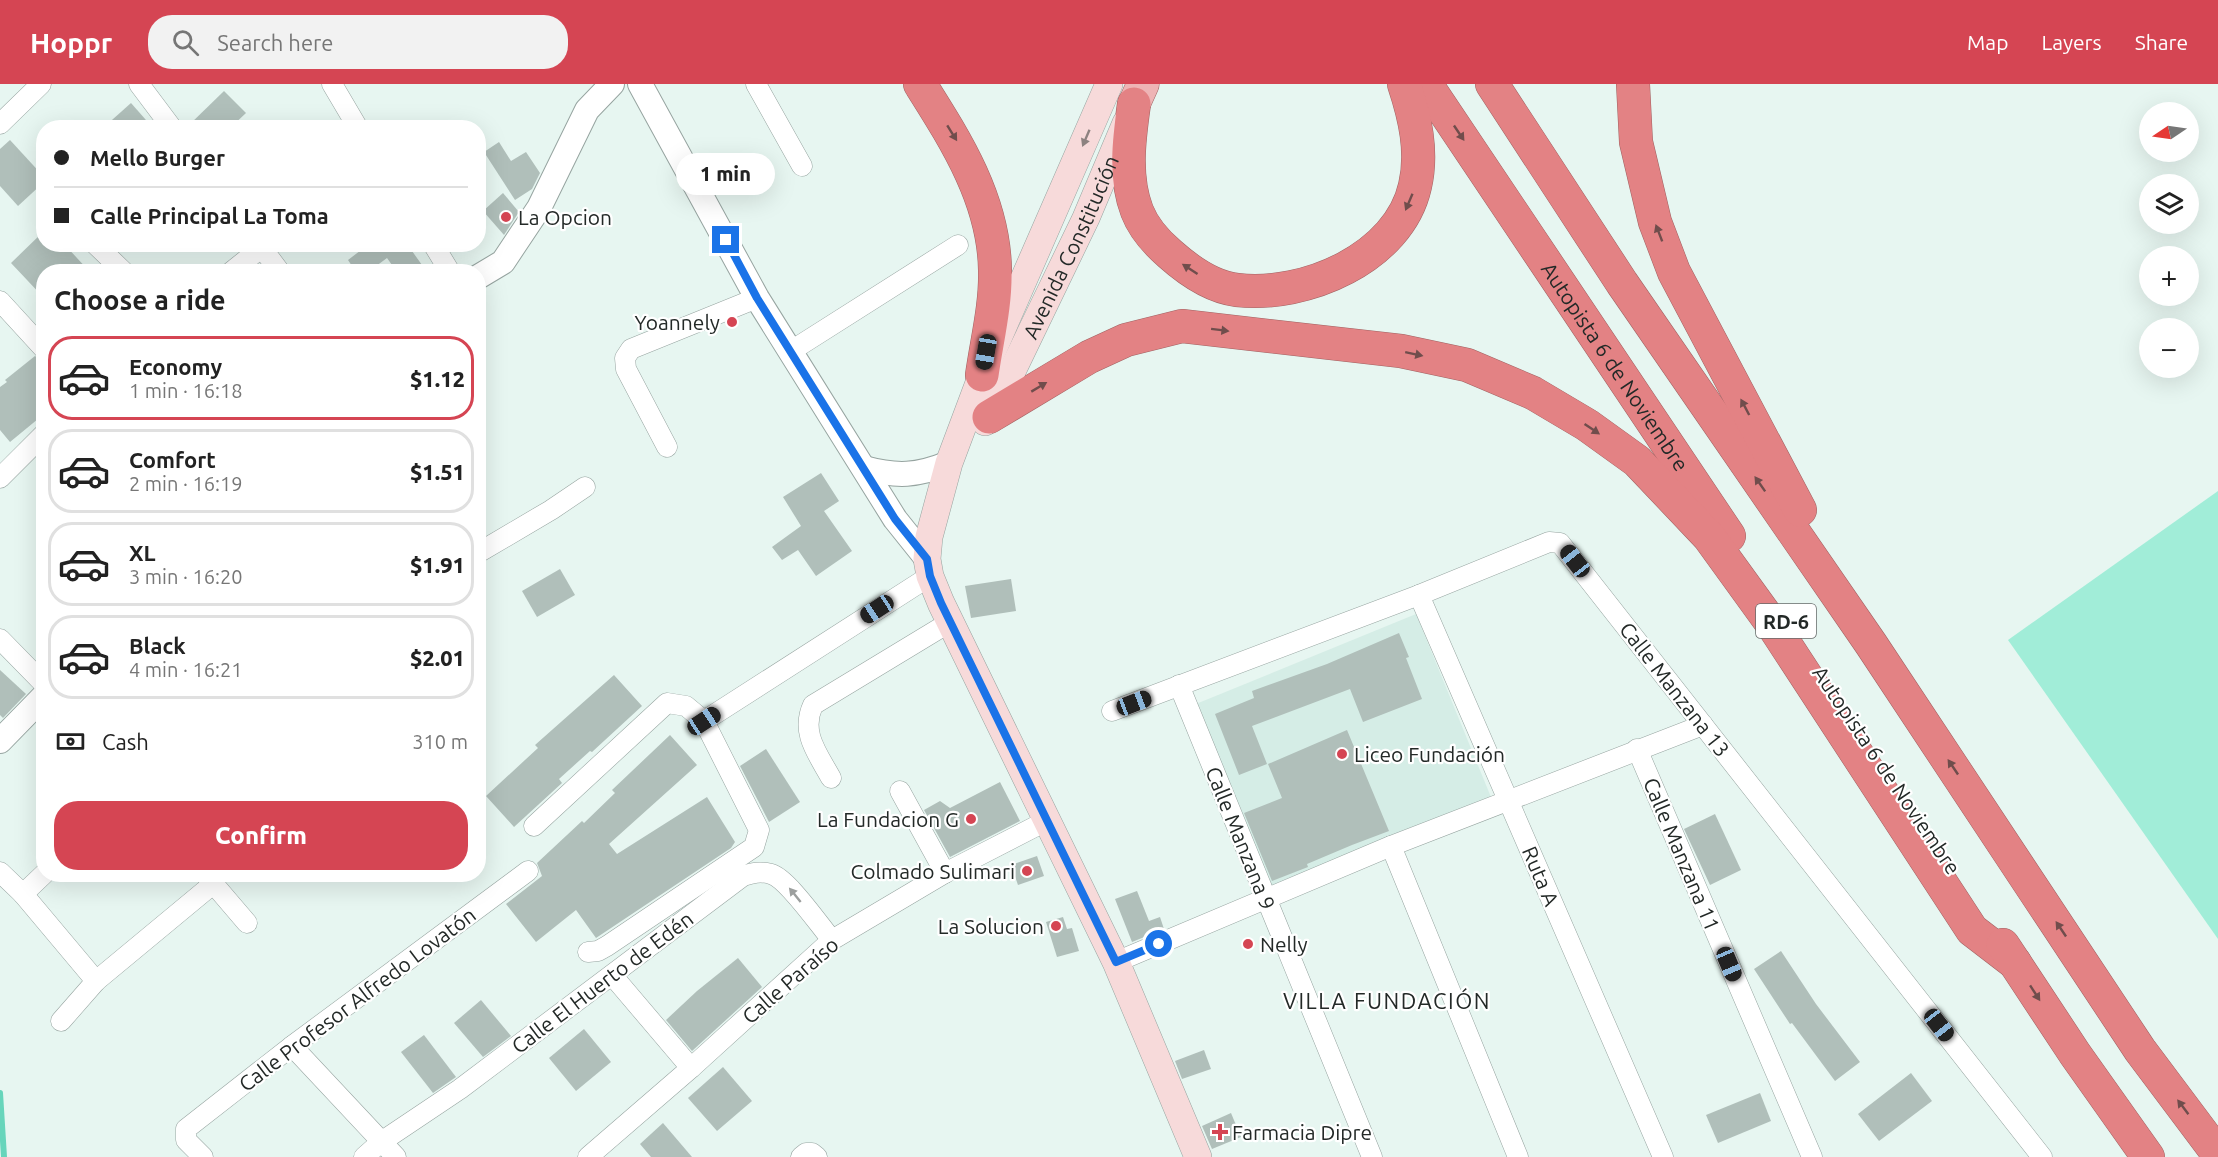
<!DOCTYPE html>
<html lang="en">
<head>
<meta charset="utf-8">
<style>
	body { margin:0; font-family:Ubuntu,sans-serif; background:#f2f2f2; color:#222; height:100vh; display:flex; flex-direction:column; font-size:22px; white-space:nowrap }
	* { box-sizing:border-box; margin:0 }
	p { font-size:20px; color:#767676 }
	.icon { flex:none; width:33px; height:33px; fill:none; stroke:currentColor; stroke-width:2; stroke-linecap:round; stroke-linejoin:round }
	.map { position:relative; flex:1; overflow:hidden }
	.drawer { position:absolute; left:36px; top:180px; width:450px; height:618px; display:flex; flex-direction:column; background:#fff; border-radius:24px; box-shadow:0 6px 24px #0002 }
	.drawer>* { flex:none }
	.top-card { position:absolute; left:36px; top:36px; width:450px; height:132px; border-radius:24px; box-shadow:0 6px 24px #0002; display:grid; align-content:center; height:132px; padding:0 18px; background:#fff }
	.needle { width:39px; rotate:257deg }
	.controls { position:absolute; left:2139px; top:18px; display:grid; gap:12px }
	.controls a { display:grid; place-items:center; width:60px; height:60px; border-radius:50%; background:#fff; box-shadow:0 6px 24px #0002; font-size:30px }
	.end { position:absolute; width:27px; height:27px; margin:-14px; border:8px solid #1a73e8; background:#fff; box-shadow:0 0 0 3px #fff }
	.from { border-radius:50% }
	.bubble { position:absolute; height:42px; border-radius:21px; background:#fff; box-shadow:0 6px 24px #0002; font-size:20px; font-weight:800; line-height:42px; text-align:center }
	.car { position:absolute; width:18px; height:36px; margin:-18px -9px; border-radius:8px; box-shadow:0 0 4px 2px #0007; background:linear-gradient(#222 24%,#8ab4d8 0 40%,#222 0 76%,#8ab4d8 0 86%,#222 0) }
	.top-card b { display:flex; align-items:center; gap:21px; height:57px; font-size:22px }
	.top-card b+b { border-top:2px solid #e0e0e0 }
	.top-card i { width:15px; height:15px; background:#222 }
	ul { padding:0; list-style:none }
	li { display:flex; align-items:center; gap:18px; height:84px; margin:0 12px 9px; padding:0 6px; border:3px solid #e0e0e0; border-radius:24px }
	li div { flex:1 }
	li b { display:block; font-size:22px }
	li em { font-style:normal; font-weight:800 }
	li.selected { border-color:#d54553 }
	li>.icon { width:54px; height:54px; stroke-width:1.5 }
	h2 { padding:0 18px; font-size:27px; line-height:72px }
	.pay { display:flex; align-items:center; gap:15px; height:66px; padding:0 18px; font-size:22px }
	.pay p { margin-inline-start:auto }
	.button { display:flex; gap:12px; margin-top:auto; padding:12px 18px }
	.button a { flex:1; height:69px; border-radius:24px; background:#d54553; color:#fff; font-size:24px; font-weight:800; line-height:69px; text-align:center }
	header { display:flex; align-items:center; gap:36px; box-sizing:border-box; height:84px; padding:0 30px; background:#d54553; color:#fff }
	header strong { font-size:28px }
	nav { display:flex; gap:33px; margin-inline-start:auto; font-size:21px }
	.search { width:420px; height:54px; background:#f2f2f2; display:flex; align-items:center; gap:15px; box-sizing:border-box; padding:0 21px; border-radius:24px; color:#767676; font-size:22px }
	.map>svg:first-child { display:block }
	.built { fill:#d5ede6 }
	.green { fill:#a1edd8 }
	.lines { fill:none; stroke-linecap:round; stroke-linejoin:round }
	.stream { stroke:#67d5bb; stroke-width:6 }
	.building { fill:#b0bfba }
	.minor-casing { stroke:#96a4a0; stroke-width:21 }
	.tertiary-casing { stroke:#96a4a0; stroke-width:26 }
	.secondary-casing { stroke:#96a4a0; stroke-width:28 }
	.primary-casing { stroke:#a06363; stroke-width:33 }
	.motorway-casing { stroke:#a06363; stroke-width:34 }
	.minor { stroke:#fff; stroke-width:20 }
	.tertiary { stroke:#fff; stroke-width:24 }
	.secondary { stroke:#f7dada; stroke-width:27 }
	.primary { stroke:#eeb4b5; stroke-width:32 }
	.motorway { stroke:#e38284; stroke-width:33 }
	.oneway { fill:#704d4c }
	.oneway2 { fill:#8d8280 }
	.oneway3 { fill:#9c9f9e }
	.route { stroke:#1a73e8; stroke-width:8 }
	.poi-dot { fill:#d54553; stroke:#fff; stroke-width:2 }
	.labels { text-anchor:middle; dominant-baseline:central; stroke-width:4.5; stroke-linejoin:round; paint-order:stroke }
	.shield { fill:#fff; stroke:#656968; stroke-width:1.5 }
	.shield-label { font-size:20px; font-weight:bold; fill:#232927 }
	.poi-label { font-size:21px; fill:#232927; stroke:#fff; text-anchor:start }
	.street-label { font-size:21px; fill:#232927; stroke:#fff }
	.neighbourhood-label { font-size:22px; letter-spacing:1.5px; fill:#232927; stroke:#fff }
</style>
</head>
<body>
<header>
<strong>Hoppr</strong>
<div class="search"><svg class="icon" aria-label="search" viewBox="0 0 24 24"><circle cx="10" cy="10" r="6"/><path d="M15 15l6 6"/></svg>Search here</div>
<nav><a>Map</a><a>Layers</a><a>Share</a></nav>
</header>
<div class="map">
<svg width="2218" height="1073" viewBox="0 0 2218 1073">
	<rect width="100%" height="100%" fill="#e7f6f1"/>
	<polygon class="built" points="1416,530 1493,718 1268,810 1191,622"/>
	<polygon class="green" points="2218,407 2218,855 2008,556"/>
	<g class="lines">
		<polyline class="stream" points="0,1009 4,1073"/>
	</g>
	<g class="building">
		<polygon points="224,7 246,29 230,44 186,44"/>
		<polygon points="131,19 153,44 103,44"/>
		<polygon points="10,56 44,93 44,98 18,122 0,102 0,65"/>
		<polygon points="499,58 511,77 526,68 540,89 532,105 515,116 484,68"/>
		<polygon points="503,109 519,128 504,151 483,127"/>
		<polygon points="44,147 44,160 64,160 90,188 44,188 44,214 11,179"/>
		<polygon points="369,160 407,160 427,188 397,188 387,174 368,188 356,188 348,176"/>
		<polygon points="35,272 44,279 44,330 10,358 0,346 0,303 7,298 5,296"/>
		<polygon points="821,389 839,417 824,427 852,467 816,492 798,466 782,476 772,463 801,442 783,413"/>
		<polygon points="560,485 575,511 537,533 522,507"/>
		<polygon points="1011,495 1016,527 971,534 965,502"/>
		<polygon points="1399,549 1409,573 1406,574 1422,615 1363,638 1350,605 1252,642 1267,680 1239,691 1215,630 1254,614 1252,607 1327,580"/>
		<polygon points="0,586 26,610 3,634 0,631"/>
		<polygon points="614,591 642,622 592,668 590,667 559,695 562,699 514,743 486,712 538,664 535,661"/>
		<polygon points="1347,646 1389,747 1352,761 1307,780 1308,783 1272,797 1244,729 1282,714 1268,680"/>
		<polygon points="670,651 697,681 609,760 617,770 707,713 735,758 731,764 596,854 576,826 536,858 506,820 542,792 537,779 582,737 584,739 615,709 612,706"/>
		<polygon points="766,665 800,718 769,738 740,682"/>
		<polygon points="1000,698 1020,737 950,773 924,726 940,717 950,724"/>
		<polygon points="1715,730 1741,786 1710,801 1684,745"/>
		<polygon points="1037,772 1044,792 1018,801 1011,781"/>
		<polygon points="1137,807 1149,837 1160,833 1164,845 1132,858 1115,815"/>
		<polygon points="1063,833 1067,845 1072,844 1079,867 1057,873 1046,838"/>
		<polygon points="1781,867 1816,920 1860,978 1835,997 1792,939 1790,940 1754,885"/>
		<polygon points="738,874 762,903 692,967 666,936 697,907"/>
		<polygon points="481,916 511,952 483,973 454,939"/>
		<polygon points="584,945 611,978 576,1007 549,974"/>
		<polygon points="424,951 456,993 433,1009 401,968"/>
		<polygon points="1204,966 1211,985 1182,995 1175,977"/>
		<polygon points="723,983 752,1017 717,1047 688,1014"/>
		<polygon points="1911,989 1932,1017 1879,1057 1858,1030"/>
		<polygon points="1760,1009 1771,1037 1718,1059 1706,1031"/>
		<polygon points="1231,1029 1241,1053 1212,1065 1202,1042"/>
		<polygon points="663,1039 692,1073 651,1073 640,1060"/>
	</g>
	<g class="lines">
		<g class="minor-casing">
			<g id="minor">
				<polyline points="139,0 172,44"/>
				<polyline points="332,0 358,44"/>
				<polyline points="756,0 802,82"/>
				<polyline points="0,40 41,0"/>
				<polyline points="95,160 124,188"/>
				<polyline points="259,160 280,188"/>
				<polyline points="433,160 450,188"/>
				<polyline points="231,188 261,164"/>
				<polyline points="0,217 44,265"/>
				<polyline points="791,267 958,161"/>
				<polyline points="667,363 626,285 625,274 631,265 757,214"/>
				<polyline points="0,394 44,350"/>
				<polyline points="478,469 551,426 585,403"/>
				<polyline points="1419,511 1663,1073"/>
				<polyline points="0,555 44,600"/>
				<polyline points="1179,601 1372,1073"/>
				<polyline points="1112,627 1419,511 1549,458 1560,459 2042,1073"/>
				<polyline points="704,637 930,492"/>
				<polyline points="1637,665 1812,1073"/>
				<path d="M831,694C818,670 800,649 813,621L950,538"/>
				<polyline points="900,707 945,789"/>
				<polyline points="534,742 667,619 686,622 704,637 759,746 754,763 607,862 598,867 588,868"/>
				<polyline points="1391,762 1518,1073"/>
				<polyline points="0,788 23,810 96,897"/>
				<polyline points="206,791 247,839"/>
				<polyline points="23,810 44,790"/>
				<polyline points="1116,878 1391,762 1703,641"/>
				<polyline points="612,891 691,984"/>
				<polyline points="61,937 96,897 213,800"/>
				<polyline points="292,962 396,1073"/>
				<polyline points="203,1073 186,1056 186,1045 292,962 528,787"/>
				<path d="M364,1073L381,1058L460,1005L743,792C752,789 760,787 771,790C787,794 820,842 832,856"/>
				<polyline points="588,1073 691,984 832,856 945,789 1048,736"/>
				<polyline points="801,1073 806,1069 812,1069 817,1073"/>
			</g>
		</g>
		<g class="tertiary-casing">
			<g id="tertiary">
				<polyline points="640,0 757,214 895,435 927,475"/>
				<polyline points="478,193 503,178 539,124 587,26 612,0"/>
				<path d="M864,384C897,393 917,392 949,379"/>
				<polyline points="0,657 44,612"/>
			</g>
		</g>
		<g class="secondary-casing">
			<g id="secondary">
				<polyline points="1109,0 982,291 949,379 929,453 927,475 930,492 941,519 1116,878 1198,1073"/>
				<path id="s1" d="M985,338L1004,304L1086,134L1126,39"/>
			</g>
		</g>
		<g class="primary-casing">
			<polyline id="primary" points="1134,20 1143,0"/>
		</g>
		<g class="motorway-casing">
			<g id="motorway">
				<path d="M920,0C956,57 994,116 995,186C996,221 987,256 982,291"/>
				<path id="s2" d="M1426,0L1729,452"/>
				<polyline points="1492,0 1622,199 1871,560 2140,966 2218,1070"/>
				<polyline points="1633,0 1636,58 1655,138 1674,188 1800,426"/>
				<path d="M1134,20C1129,55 1124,93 1137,127C1144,145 1156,158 1170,170C1188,186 1212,203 1237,206C1305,214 1399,174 1415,102C1423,68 1415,33 1404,0"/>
				<polyline points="989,333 1089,273 1126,256 1182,242 1401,267 1467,281 1533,309 1587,341 1637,377 1709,453 1772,540 1972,846 2015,879"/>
				<polyline points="2003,861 2075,970 2148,1073"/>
			</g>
		</g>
		<use href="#minor" class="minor"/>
		<use href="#tertiary" class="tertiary"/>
		<use href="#secondary" class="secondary"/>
		<use href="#primary" class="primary"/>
		<use href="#motorway" class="motorway"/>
	</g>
	<defs><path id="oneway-solid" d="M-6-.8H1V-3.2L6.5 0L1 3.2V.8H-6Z" transform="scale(1.5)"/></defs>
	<g class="oneway">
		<use href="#oneway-solid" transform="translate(952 49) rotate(58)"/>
		<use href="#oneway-solid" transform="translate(1459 49) rotate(56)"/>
		<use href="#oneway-solid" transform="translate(1409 118) rotate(113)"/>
		<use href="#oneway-solid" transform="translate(1659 149) rotate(-111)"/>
		<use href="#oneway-solid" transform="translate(1190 185) rotate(-147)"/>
		<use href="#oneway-solid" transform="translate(1220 246) rotate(7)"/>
		<use href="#oneway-solid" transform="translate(1414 270) rotate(12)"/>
		<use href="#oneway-solid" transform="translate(1039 303) rotate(-31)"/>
		<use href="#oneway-solid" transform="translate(1745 323) rotate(-118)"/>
		<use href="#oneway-solid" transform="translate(1592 345) rotate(34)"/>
		<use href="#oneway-solid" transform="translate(1760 400) rotate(-125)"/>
		<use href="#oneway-solid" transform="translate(1953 683) rotate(-124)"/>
		<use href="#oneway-solid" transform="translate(2061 845) rotate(-124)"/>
		<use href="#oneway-solid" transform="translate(2035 909) rotate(57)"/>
		<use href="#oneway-solid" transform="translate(2183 1023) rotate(-127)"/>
	</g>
	<use class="oneway2" href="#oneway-solid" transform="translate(1086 54) rotate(113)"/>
	<use class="oneway3" href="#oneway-solid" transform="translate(795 811) rotate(-129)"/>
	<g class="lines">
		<polyline class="route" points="726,156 757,214 895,435 927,475 930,492 941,519 1116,878 1159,860"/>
	</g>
	<g class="poi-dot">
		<circle cx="506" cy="133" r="6"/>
		<circle cx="732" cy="238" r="6"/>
		<circle cx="1342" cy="670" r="6"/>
		<circle cx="971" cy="735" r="6"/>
		<circle cx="1027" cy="787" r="6"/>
		<circle cx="1056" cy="842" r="6"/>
		<circle cx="1248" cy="860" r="6"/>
		<path d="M1217 1039h6v6h6v6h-6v6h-6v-6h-6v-6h6z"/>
	</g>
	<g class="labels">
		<rect class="shield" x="1756" y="520" width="60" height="34" rx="4.5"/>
		<g class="shield-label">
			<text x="1786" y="537">RD-6</text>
		</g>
		<g class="poi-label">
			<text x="518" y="133">La Opcion</text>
			<text x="720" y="238" text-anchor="end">Yoannely</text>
			<text x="1354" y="670">Liceo Fundación</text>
			<text x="959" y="735" text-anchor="end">La Fundacion G</text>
			<text x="1015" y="787" text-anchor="end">Colmado Sulimari</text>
			<text x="1044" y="842" text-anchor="end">La Solucion</text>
			<text x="1260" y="860">Nelly</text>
			<text x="1232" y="1048">Farmacia Dipre</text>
		</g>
		<g class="street-label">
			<text stroke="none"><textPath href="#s1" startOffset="195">Avenida Constitución</textPath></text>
			<text stroke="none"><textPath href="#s2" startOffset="340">Autopista 6 de Noviembre</textPath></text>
			<text transform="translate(1675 605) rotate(52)">Calle Manzana 13</text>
			<text transform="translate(1887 686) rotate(56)">Autopista 6 de Noviembre</text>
			<text transform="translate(1241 754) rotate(68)">Calle Manzana 9</text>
			<text transform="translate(1682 770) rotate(67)">Calle Manzana 11</text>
			<text transform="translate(1541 792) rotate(67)">Ruta A</text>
			<text transform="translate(790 896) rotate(-41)">Calle Paraíso</text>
			<text transform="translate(602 898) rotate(-37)">Calle El Huerto de Edén</text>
			<text transform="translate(357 915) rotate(-37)">Calle Profesor Alfredo Lovatón</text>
		</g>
		<g class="neighbourhood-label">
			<text x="1387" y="916">VILLA FUNDACIÓN</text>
		</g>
	</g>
</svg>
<div class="controls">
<a><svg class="needle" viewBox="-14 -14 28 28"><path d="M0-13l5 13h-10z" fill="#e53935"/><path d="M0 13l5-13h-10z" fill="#767676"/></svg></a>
<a><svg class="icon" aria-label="layers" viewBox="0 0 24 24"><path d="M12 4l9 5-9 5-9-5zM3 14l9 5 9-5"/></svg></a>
<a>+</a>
<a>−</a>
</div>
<i class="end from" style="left:1159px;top:860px"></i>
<i class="end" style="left:726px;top:156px"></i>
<div class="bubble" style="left:676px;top:69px;width:99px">1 min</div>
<i class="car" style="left:986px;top:268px;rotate:190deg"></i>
<i class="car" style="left:1575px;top:477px;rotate:322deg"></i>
<i class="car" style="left:877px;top:525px;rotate:237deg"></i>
<i class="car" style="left:1134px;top:619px;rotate:69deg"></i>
<i class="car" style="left:704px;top:637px;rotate:57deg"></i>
<i class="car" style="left:1729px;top:880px;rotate:157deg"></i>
<i class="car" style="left:1939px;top:941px;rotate:142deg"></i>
<div class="top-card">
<b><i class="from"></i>Mello Burger</b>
<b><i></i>Calle Principal La Toma</b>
</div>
<section class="drawer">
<h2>Choose a ride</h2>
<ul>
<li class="selected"><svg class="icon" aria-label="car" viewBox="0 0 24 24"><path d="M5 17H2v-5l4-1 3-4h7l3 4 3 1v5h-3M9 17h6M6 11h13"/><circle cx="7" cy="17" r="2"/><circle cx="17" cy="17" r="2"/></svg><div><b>Economy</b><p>1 min · 16:18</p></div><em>$1.12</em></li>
<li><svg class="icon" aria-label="car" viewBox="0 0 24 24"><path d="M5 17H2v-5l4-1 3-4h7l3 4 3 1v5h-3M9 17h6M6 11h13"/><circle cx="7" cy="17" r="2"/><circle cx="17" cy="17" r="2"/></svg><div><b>Comfort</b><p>2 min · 16:19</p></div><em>$1.51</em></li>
<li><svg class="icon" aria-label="car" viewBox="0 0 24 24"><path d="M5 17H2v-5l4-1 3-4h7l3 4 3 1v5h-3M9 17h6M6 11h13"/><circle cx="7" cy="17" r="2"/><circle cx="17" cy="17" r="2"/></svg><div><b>XL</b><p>3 min · 16:20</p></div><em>$1.91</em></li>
<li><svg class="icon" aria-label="car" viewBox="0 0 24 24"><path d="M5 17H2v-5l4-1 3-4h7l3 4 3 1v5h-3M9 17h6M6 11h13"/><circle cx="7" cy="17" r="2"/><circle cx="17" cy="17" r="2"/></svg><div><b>Black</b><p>4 min · 16:21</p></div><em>$2.01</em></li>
</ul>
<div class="pay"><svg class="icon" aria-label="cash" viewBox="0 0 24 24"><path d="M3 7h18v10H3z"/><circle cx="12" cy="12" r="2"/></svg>Cash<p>310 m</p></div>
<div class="button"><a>Confirm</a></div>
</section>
</div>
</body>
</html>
